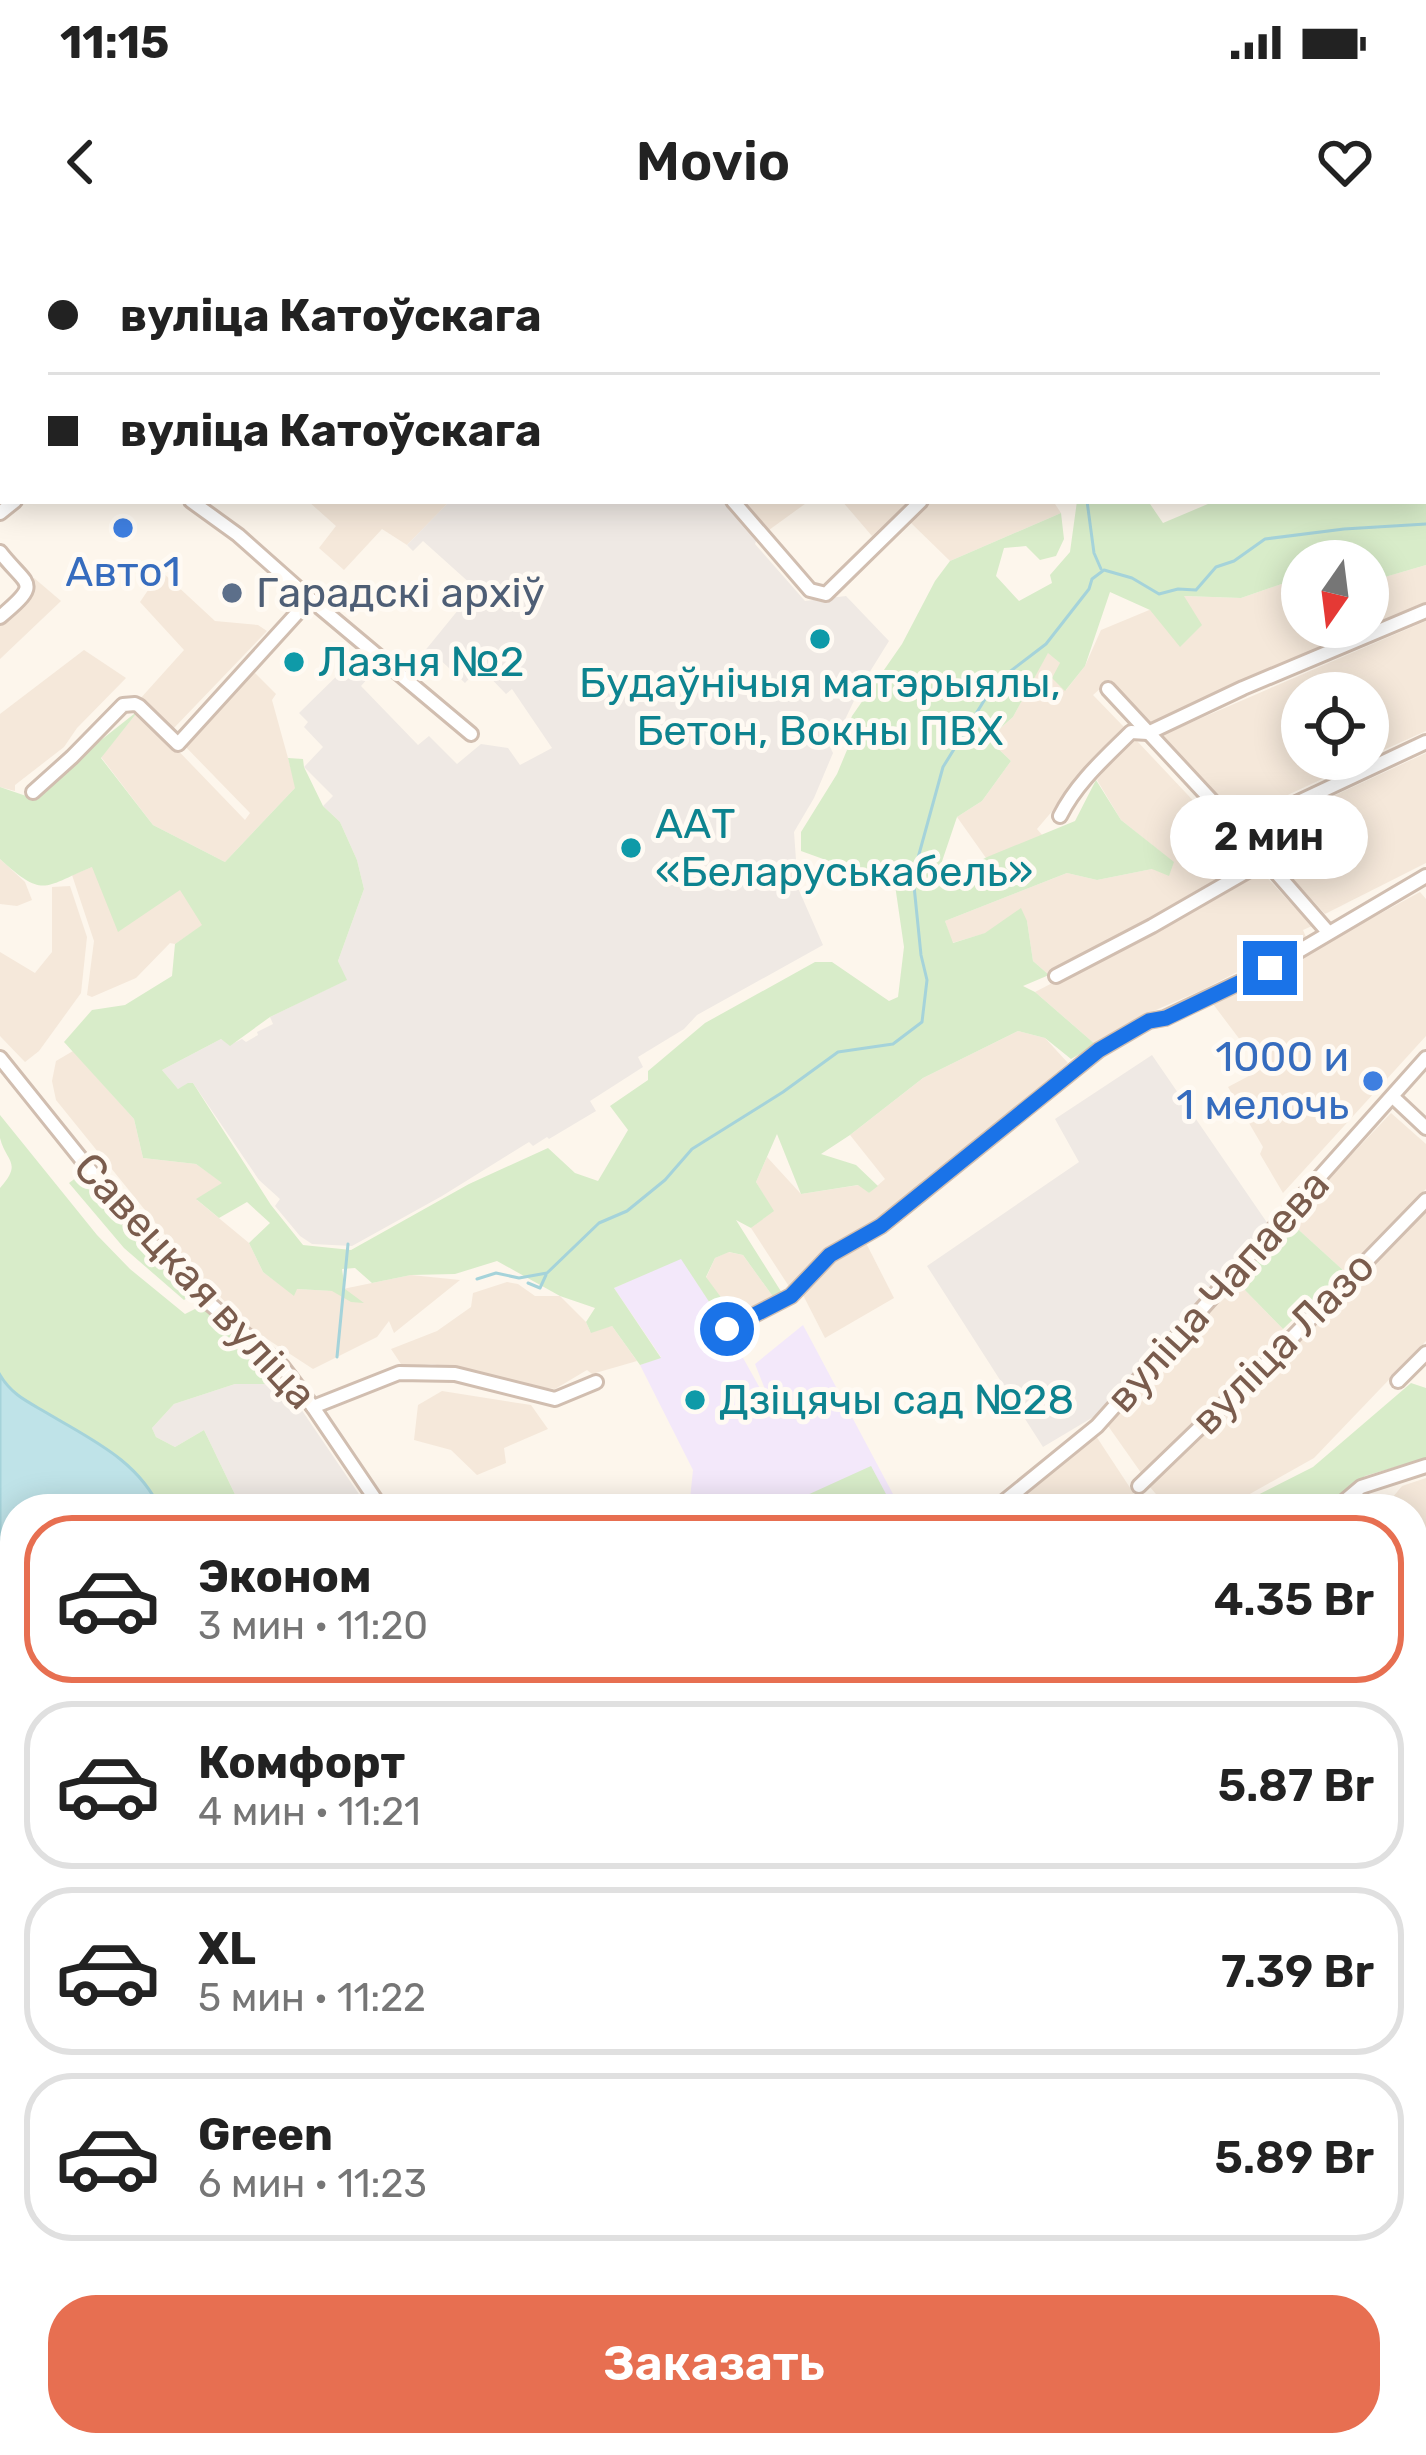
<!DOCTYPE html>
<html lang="ru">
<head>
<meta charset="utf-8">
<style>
	body { margin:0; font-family:Rubik,sans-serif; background:#f6f6f6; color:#222; height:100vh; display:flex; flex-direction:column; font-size:45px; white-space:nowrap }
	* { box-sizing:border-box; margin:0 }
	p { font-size:39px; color:#767676 }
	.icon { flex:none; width:66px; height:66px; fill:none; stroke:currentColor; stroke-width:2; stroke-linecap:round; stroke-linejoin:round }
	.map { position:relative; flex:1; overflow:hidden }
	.panel { position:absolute; left:0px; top:1254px; width:1428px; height:963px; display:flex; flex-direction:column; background:#fff; border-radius:48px 48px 0 0; box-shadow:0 6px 30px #0003 }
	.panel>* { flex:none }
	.guide { position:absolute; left:0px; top:0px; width:1428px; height:264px; box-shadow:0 6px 30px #0003; display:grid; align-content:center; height:264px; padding:0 48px; background:#fff }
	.needle { width:78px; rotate:194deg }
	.buttons { position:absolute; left:1281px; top:300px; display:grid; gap:24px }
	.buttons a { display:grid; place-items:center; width:108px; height:108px; border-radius:50%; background:#fff; box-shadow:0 6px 30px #0003; font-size:60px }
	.end { position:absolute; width:54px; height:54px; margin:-27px; border:15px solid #1a73e8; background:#fff; box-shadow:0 0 0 6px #fff }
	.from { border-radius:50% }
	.bubble { position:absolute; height:84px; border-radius:42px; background:#fff; box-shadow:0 6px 30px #0003; font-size:39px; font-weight:600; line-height:84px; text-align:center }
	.guide b { display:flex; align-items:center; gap:42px; height:114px; font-size:45px }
	.guide b+b { border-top:3px solid #e0e0e0 }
	.guide i { width:30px; height:30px; background:#222 }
	ul { padding:21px 0 0; list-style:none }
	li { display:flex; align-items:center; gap:36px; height:168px; margin:0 24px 18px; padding:0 24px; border:6px solid #e0e0e0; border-radius:48px }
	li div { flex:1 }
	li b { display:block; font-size:45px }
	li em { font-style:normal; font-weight:600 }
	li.selected { border-color:#e76f51 }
	li>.icon { width:108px; height:108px; stroke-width:1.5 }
	.action { display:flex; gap:24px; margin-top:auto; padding:24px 48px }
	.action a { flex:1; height:138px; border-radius:48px; background:#e76f51; color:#fff; font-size:48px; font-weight:600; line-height:138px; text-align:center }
	.status { display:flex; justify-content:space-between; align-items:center; height:84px; padding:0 60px; background:#fff; direction:ltr }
	.status svg { height:33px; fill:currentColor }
	header { display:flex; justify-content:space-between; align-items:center; height:156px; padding:0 48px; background:#fff; font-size:54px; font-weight:600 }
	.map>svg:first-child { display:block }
	.residential { fill:#f5e8da }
	.industrial { fill:#efe9e4 }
	.education { fill:#f3e8fa }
	.green { fill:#d8ecc9 }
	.water { fill:#bfe3e8; stroke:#a5d3da; stroke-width:3 }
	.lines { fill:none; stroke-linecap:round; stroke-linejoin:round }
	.stream { stroke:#a5d3da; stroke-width:3 }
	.minor-casing { stroke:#d1beb0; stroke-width:18 }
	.major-casing { stroke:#dad1cd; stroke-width:21 }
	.minor { stroke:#fff; stroke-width:12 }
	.major { stroke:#fbd9a5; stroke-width:15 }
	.route { stroke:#1a73e8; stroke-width:15 }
	.shop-dot { fill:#3f7fe0; stroke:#fffaf3; stroke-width:4.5 }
	.service-dot { fill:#5c6f8a; stroke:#fffaf3; stroke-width:4.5 }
	.culture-dot { fill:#0f9aa8; stroke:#fffaf3; stroke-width:4.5 }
	.labels { text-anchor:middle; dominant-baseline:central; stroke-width:10; stroke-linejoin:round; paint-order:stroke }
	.shop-label { font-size:42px; fill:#366cbe; stroke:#fffaf3 }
	.service-label { font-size:42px; fill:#4e5e75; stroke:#fffaf3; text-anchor:start }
	.culture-label { font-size:42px; fill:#0d838f; stroke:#fffaf3; text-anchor:start }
	.street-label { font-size:42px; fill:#7a5c4d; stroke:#fffaf3 }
</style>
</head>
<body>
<div class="status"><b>11:15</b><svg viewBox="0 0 49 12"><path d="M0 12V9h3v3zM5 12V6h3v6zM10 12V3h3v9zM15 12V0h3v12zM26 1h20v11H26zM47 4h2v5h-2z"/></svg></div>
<header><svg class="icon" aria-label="back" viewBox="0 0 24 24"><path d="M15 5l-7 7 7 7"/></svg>Movio<svg class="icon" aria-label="heart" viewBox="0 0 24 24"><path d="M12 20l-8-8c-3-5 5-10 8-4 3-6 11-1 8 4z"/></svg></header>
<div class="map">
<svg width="1426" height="2215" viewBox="0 0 1426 2215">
	<rect width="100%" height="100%" fill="#fdf6ec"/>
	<g class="residential">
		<polygon points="0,0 261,0 257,3 3,3 3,128 0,126"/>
		<polygon points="308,261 450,261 407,305 382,289 344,330 319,308 336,286"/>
		<polygon points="745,261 809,261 769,290"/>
		<polygon points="842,261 909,261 872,296"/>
		<polygon points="929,261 1053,261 1061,273 950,321 909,281"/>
		<polygon points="1426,325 1426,364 1148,486 1110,440 1093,455 1124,487 1037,589 1043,596 986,618 957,577 982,561 1011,521 988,499 1013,477 1048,412 1061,424 1066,450 1085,426 1101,390 1183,356 1241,358 1302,337 1302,387 1368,387 1368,342"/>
		<polygon points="161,331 215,381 258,385 267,391 173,489 139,460 184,410 140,362"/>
		<polygon points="34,338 61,361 0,419 0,372"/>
		<polygon points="1426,381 1426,491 1368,517 1368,453 1302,453 1302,519 1365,519 1236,579 1162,495"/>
		<polygon points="84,410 126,438 77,488 64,507 15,545 15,551 0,547 0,474"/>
		<polygon points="248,426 276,454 272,460 296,547 225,622 153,585 101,517 139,470 245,580 250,573 179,500"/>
		<polygon points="1128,501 1137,501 1251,622 1049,735 1033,721 1027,681 952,703 945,681 1067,633 1097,640 1152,629 1173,622 1121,580 1097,540"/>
		<polygon points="1426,513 1426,623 1325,674 1252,594"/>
		<polygon points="0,619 25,642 32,660 17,666 0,664"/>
		<polygon points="92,627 181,649 203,685 175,704 170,703 136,738 92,757 87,755 94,701 72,635"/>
		<polygon points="1260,630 1312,686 1303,690 1306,697 1202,750 1149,773 1096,805 1035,752 1183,675"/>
		<polygon points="70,646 87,697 81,753 39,811 25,822 0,796 0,712 35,733 52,712 52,647"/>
		<polygon points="1420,652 1426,659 1426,796 1283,953 1260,914 1263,907 1228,847 1262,829 1213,764"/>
		<polygon points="1018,791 1045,798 1068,823 878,980 833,1007 790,1048 751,988 773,971 756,942 767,917 801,954 859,945 869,953 885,939 850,895 923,838"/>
		<polygon points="73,811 134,879 143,918 196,924 223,943 197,960 249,1003 263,1032 294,1055 296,1049 333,1051 411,1035 460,1040 394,1093 389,1081 377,1097 313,1129 250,1088 187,1022 56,860 52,841 56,821"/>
		<polygon points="1391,873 1426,904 1426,949 1344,1031 1289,981"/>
		<polygon points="1426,972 1426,1101 1314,1218 1248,1255 1206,1269 1169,1269 1149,1246"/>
		<polygon points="866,1003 894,1058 825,1098 802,1053 838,1017"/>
		<polygon points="728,1012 743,1015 774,1058 737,1079 706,1038 715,1018"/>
		<polygon points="1236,1041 1283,1089 1144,1237 1106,1183"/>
		<polygon points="507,1042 518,1044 535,1056 560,1056 586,1082 590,1091 612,1086 637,1121 592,1134 587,1130 555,1149 533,1146 532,1149 473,1132 432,1124 403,1127 391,1109 437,1091 471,1067 473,1053"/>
		<polygon points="442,1151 531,1165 548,1189 504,1208 506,1223 477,1235 451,1210 414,1200 418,1165"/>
		<polygon points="1096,1196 1144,1269 1007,1269"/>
		<polygon points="1426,1238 1426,1411 1413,1417 1413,1269 1383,1269 1402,1246"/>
		<polygon points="1426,1434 1426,1527 1413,1534 1413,1440"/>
		<polygon points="1426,1549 1426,1620 1413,1625 1413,1555"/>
		<polygon points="1413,1685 1416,1685 1426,1706 1426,1800 1413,1807"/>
		<polygon points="1413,2144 1426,2147 1426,2215 1221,2215 1213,2202 1413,2202"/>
	</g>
	<g class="industrial">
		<polygon points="450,261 728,261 758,296 755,304 805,361 846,356 889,401 861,446 831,509 833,513 814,558 794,592 798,648 823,705 697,775 684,789 638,817 643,827 590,861 596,871 549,899 547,897 533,906 529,902 442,956 352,1006 312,1004 300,996 275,966 280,959 259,940 193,843 178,849 162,830 221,799 230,805 242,799 246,802 258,795 257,792 273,784 270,777 346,740 338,721 364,649 357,620 340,582 323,566 333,556 304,527 323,507 304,487 308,482 299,473 349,424 355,431 360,427 369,437 361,446 418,505 429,496 457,524 481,504 508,508 520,525 552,508 512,449 506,454 480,427 465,443 435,415 426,423 419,418 472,353 472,345 423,301 413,311 407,305"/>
		<polygon points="1152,815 1270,987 1095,1176 1043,1207 927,1026 1079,922 1055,879"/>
		<polygon points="235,1144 284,1144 369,1269 242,1269 204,1190 175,1207 156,1197 152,1188 174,1164"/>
	</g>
	<g class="education">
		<polygon points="681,1018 727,1089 776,1177 755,1124 803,1085 901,1269 689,1269 693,1230 640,1125 661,1117 614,1048"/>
		<polygon points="1426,1620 1426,1706 1416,1685 1413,1685 1413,1625"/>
	</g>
	<g class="green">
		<path d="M1426,193V325L1368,342V321H1364L1362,310L1326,313L1330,321H1302V337L1241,358L1184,356L1202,385L1180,407L1150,370L1110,352L1085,426L1065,451L1052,438L1060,423L1048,413L1013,477L988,499L1011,521L982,561L957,577L934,645L987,617L1075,581L1096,540L1121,580L1174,622L1169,636L1152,629L1097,640L1067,633L945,681L953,703L985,693L1021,668L1027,681L1033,721L1049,735L1023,746L1035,752L1096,805L1071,819L1045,798L1018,791L923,838L850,895L821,914L856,925L878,946L869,953L858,945L801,954L777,894L756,942L774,971L751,988L736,980L782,1053L774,1058L743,1015L729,1012L715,1018L706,1037L737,1079L725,1086L681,1019L614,1048L661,1118L640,1125L612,1086L591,1093L586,1082L595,1068L560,1056L497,1021L455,1034L411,1035L372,1043L355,1028L342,1029L345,1049L364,1063L351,1062L332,1051L297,1049L294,1056L263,1032L249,1003L270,983L247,962L219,978L196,959L222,943L196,924L143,918L134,879L64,802L92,770L125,765L172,736L175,704L202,685L180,650L118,692L92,627C43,647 44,659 0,619V547L29,557L139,470L101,518L153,585L225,622L295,548L288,518L303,519L304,527L323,566L340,582L357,620L364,649L338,721L347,740L270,777L230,806L221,799L162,830L178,849L188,843H193L271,965L303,1005L351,1010L469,944L548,908L575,933L598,941L628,890L610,866L648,840V831L705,783L815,722H832L889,761L898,757L904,707L895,645L801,611V592L837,534L847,510L843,499L852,476L902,404L935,341L950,321L1061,273L1064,299L1056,316L1040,320L1026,306L1004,308L996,336L1019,361L1052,343L1050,335L1070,312L1077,261H1148L1163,283L1215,261H1425Z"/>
		<path d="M0,875L97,995L130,1029L185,1074L201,1066L284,1144H235L174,1164L152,1188L156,1197L175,1207L204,1190L242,1269H15V2202H1213L1221,2215H0V948C23,922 6,922 0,898C0,890 0,882 0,875Z"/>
		<polygon points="81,934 136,1002 190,1056 184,1060 124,1008 69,943"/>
		<polygon points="1289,981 1344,1031 1283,1089 1236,1041"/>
		<polygon points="1411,1143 1426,1148 1426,1218 1365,1236 1325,1269 1230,1269 1313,1227"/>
		<polygon points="871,1226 894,1269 784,1269 783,1266"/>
	</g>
	<g class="water">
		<path d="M0,1135C13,1157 31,1163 52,1176C94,1201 139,1222 160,1269H15V1420L0,1410Z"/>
		<polygon points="0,1453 15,1454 15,1589 0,1588"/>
	</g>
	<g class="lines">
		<g class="stream">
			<polyline points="1087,261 1094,313 1101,329"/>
			<polyline points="477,1039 496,1033 519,1038 547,1033 599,983 627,971 665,940 692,909 783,852 838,812 893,804 922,782 927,740 921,715 913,636 943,527 995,443 1046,404 1089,349 1092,339 1104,330 1132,338 1159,354 1178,349 1196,350 1216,327 1234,321 1265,299 1344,289 1426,284"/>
			<polyline points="528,1043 540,1048 546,1035"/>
			<polyline points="337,1117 348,1004"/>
		</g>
		<g class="minor-casing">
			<g id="minor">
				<polyline points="518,0 520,3"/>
				<polyline points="813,0 815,3"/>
				<polyline points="789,3 793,0"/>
				<polyline points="191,261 238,295 310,359 471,494"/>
				<polyline points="733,261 810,350 826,354 921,261"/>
				<polyline points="0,273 15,261"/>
				<path d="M0,312C27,347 43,341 0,377"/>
				<polyline points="1108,449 1239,590 1328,692"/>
				<polyline points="33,552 72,517 123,465 135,464 139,466 178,504 310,359"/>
				<path d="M1060,576C1077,542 1105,518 1131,492L1148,493L1243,448L1426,371"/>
				<polyline points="1239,590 1426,502"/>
				<polyline points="1056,736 1152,686 1265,621"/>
				<polyline points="0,818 139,991 201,1056 282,1126 313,1167 382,1269"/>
				<polyline points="1393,857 1426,888"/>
				<polyline points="727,1089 791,1056 830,1015 881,986 1099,810 1149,781 1165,778 1270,728 1426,636"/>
				<polyline points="1398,1141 1426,1113"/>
				<polyline points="313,1167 399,1133 455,1134 555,1159 596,1142"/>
				<polyline points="1139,1246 1277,1113 1426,960"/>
				<polyline points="995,1269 1097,1186 1426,818"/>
				<polyline points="1335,1269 1361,1247 1426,1226"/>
				<polyline points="1413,1424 1426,1417"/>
				<polyline points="1413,1543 1426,1536"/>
				<polyline points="1413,1814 1426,1807"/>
				<polyline points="1413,1862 1426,1855"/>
				<polyline points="1413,1900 1426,1920"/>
				<polyline points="1413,2134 1426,2137"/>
			</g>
		</g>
		<g class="major-casing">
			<g id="major">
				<polyline points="98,0 102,3"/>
				<polyline points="482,3 485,0"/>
				<polyline points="0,135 3,138"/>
			</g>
		</g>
		<use href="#minor" class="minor"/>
		<use href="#major" class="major"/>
	</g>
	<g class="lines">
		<polyline class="route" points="727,1089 791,1056 830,1015 881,986 1099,810 1149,781 1166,778 1270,728"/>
	</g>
	<g class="shop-dot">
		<circle cx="123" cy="288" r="12"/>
		<circle cx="1373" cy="841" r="12"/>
	</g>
	<circle class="service-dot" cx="232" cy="353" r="12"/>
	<g class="culture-dot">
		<circle cx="820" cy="399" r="12"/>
		<circle cx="294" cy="422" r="12"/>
		<circle cx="631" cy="608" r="12"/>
		<circle cx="695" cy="1160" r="12"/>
	</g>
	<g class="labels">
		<g class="shop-label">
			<text x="123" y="332">Авто1</text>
			<text x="1349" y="817" text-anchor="end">1000 и<tspan x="1349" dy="48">1 мелочь</tspan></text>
		</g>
		<g class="service-label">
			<text x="256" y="353">Гарадскі архіў</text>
		</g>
		<g class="culture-label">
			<text x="318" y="422">Лазня №2</text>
			<text x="820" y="443" text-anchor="middle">Будаўнічыя матэрыялы,<tspan x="820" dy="48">Бетон, Вокны ПВХ</tspan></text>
			<text x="655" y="584">ААТ<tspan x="655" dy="48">«Беларуськабель»</tspan></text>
			<text x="719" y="1160">Дзіцячы сад №28</text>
		</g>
		<g class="street-label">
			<text transform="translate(195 1041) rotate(47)">Савецкая вуліца</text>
			<text transform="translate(1218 1051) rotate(-48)">вуліца Чапаева</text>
			<text transform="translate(1283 1103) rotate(-45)">вуліца Лазо</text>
		</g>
	</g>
</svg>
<div class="buttons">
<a><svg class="needle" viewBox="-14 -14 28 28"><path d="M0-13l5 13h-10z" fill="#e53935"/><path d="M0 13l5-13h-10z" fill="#767676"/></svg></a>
<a><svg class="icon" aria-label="locate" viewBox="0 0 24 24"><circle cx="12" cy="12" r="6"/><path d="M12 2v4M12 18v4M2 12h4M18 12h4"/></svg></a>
</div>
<i class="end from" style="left:727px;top:1089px"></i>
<i class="end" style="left:1270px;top:728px"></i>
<div class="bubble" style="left:1170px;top:555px;width:198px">2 мин</div>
<div class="guide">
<b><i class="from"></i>вуліца Катоўскага</b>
<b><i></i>вуліца Катоўскага</b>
</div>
<section class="panel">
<ul>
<li class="selected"><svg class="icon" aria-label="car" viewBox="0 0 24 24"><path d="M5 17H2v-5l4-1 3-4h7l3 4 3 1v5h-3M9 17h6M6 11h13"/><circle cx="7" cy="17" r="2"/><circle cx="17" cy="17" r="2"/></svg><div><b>Эконом</b><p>3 мин · 11:20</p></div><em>4.35 Br</em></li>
<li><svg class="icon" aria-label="car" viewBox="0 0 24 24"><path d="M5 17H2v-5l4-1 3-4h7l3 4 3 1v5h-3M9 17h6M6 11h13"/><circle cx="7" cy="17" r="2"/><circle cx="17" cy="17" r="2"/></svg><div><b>Комфорт</b><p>4 мин · 11:21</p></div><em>5.87 Br</em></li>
<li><svg class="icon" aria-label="car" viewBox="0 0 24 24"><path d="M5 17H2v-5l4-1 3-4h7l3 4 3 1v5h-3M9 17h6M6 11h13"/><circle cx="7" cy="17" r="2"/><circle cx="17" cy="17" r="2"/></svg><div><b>XL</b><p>5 мин · 11:22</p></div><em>7.39 Br</em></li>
<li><svg class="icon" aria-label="car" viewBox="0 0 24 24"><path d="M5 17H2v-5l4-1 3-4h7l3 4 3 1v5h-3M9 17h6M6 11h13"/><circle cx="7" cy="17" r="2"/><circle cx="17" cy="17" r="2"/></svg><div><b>Green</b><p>6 мин · 11:23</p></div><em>5.89 Br</em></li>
</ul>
<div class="action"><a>Заказать</a></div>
</section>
</div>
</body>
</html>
